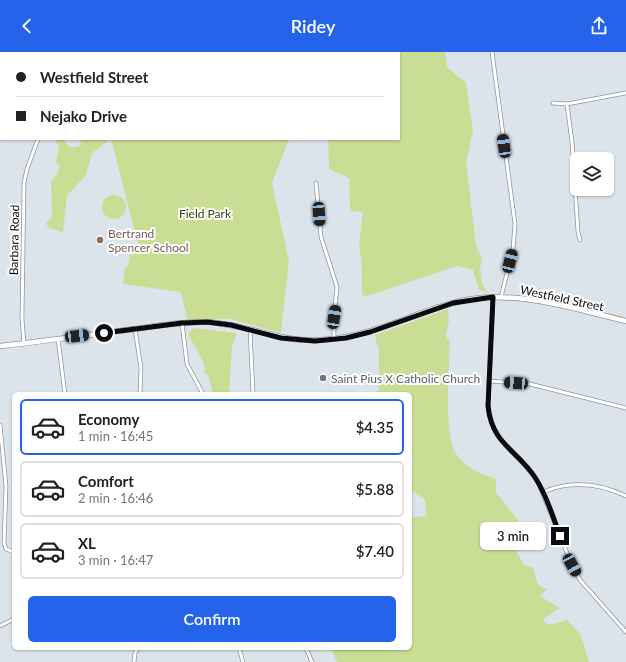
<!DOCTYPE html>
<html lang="en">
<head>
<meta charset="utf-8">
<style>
	body { margin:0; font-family:Lato,sans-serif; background:#f2f2f2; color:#222; height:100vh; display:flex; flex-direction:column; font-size:15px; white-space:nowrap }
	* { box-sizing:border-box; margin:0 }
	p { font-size:13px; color:#767676 }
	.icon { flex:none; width:22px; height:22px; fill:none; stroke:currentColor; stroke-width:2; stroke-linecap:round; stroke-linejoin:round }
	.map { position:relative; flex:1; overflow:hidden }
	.drawer { position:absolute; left:12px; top:340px; width:400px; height:258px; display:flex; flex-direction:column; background:#fff; border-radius:6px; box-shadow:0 1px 3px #0004 }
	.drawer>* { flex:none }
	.hud { position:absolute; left:0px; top:0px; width:400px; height:88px; box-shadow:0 1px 3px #0004; display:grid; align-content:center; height:88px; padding:0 16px; background:#fff }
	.tools { position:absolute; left:570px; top:100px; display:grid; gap:8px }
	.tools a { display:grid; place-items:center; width:44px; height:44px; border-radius:6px; background:#fff; box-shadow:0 1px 3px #0004; font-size:20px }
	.end { position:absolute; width:18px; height:18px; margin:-9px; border:5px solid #090b0e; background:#fff; box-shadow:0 0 0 2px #fff }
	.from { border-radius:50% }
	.bubble { position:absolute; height:28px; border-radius:6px; background:#fff; box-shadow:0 1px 3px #0004; font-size:13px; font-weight:600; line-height:28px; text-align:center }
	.car { position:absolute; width:12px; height:24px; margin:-12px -6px; border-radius:5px; box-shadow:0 0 3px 1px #0007; background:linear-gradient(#222 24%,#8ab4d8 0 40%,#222 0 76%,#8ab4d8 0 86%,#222 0) }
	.hud b { display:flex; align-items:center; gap:14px; height:38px; font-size:15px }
	.hud b+b { border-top:1px solid #e0e0e0 }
	.hud i { width:10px; height:10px; background:#222 }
	ul { padding:7px 0 0; list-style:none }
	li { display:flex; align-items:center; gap:12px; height:56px; margin:0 8px 6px; padding:0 8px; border:2px solid #e0e0e0; border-radius:6px }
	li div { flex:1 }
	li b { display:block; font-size:15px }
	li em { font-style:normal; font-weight:600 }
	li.active { border-color:#2563eb }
	li>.icon { width:36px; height:36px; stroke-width:1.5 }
	.button { display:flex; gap:8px; margin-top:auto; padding:8px 16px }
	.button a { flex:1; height:46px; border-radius:6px; background:#2563eb; color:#fff; font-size:16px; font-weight:600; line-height:46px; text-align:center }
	header { display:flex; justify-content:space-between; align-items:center; height:52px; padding:0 16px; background:#2563eb; color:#fff; font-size:18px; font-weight:600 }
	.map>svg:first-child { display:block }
	.green { fill:#c9de94 }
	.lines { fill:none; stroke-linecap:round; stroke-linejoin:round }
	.street-casing { stroke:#8d949a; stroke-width:4.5 }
	.secondary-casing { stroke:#8d949a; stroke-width:6 }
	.street { stroke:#fff; stroke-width:3 }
	.secondary { stroke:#fff; stroke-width:4.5 }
	.route { stroke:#090b0e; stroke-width:5 }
	.education-dot { fill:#8d6e63; stroke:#fff; stroke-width:1.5 }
	.worship-dot { fill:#6b7280; stroke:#fff; stroke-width:1.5 }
	.labels { text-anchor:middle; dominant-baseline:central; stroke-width:4; stroke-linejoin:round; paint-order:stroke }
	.park-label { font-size:12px; fill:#344000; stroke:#fff }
	.education-label { font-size:12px; fill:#785e54; stroke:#fff; text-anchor:start }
	.street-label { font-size:12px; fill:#090b0e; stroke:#fff }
	.worship-label { font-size:12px; fill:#5b616d; stroke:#fff; text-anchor:start }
</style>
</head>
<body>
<header><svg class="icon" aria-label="back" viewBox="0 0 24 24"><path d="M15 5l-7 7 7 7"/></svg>Ridey<svg class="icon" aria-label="share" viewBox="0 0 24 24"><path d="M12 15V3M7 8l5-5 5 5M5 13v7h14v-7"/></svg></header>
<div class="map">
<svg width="626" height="610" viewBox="0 0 626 610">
	<rect width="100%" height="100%" fill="#dce4eb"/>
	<g class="green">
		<polygon points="344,0 445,0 447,15 466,31 473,79 466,110 476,193 482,206 480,216 482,232 487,240 479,238 473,218 457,214 367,244 362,243 362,216 359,193 363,160 350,159 349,126 329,117 328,87 289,87 272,131 289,209 281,281 231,267 187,267 182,243 180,240 123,232 125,215 128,215 130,202 139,195 111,87 399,87 399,1"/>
		<polygon points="58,87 67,87 65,90 70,95 77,95 82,92 78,87 111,87 92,101 86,123 67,144 63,181 48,175 46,171 52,165 51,129 57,122 60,115 56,110 59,94 55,88"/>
		<circle cx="114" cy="155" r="12"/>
		<path d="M448,257L449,268L446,284L450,290C449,313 443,386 457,403C469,418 479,421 496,427V440L530,484L529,490L516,499L524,513L533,516L538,533L547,537L540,544L560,556L543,567L546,572H553L567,568L581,583L589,610H337L331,596H410V465L426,464L425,447L410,438V342H375L376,339H379V294L377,293L375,283Z"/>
		<polygon points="193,276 237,281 232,294 229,342 213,342 208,323 205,321 203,309 188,282"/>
	</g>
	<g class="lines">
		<g class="street-casing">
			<g id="street">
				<polyline points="94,0 95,1"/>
				<polyline points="235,0 235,1"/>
				<polyline points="293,0 293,1"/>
				<polyline points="492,0 515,172 513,197 501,245"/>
				<polyline points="51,1 51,0"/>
				<polyline points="177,1 177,0"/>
				<polyline points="277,1 278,0"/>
				<polyline points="553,51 567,52 626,41"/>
				<polyline points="567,52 572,90 578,180 580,188"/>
				<polyline points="316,131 321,185 337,235 334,265 334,286"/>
				<path d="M493,245L488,354C492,392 517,399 537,428L572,513L580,528L626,580"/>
				<polyline points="182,271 187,312 203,342"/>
				<polyline points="135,277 141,316 140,342"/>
				<polyline points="250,277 253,342"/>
				<polyline points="58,287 65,342"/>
				<polyline points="24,291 22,267 24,131 27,117 38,87"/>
				<polyline points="490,329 530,332 626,356"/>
				<polyline points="0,373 6,434 4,491 6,497 14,500"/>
				<path d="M543,440C571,428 599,431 626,444"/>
				<polyline points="0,574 14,567"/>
				<polyline points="239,596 243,610"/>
				<polyline points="306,596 312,610"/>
				<polyline points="134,610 135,601 138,596"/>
			</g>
		</g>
		<g class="secondary-casing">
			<path id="secondary" d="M0,294C45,289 89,283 134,277C158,274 183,269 207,270C247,272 280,291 321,288C371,285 406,264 453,251C510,235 570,256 626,269"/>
		</g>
		<use href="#street" class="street"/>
		<use href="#secondary" class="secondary"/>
	</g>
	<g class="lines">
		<path class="route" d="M104,281L182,271L207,270L231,273L281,286L315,289L346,286L370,280L453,251L493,245L488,354C492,393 517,397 536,427C547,444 553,465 560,484"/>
	</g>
	<circle class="education-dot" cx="100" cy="188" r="4"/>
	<circle class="worship-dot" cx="323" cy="326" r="4"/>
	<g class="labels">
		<g class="park-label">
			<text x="205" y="161">Field Park</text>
		</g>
		<g class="education-label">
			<text x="108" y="181">Bertrand<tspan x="108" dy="14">Spencer School</tspan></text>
		</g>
		<g class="street-label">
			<text transform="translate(14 188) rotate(-89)">Barbara Road</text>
			<text transform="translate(562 246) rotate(12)">Westfield Street</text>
		</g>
		<g class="worship-label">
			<text x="331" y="326">Saint Pius X Catholic Church</text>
		</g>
	</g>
</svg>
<div class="tools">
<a><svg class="icon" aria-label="layers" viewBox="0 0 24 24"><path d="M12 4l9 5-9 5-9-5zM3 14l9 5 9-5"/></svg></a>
</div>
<i class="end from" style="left:104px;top:281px"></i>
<i class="end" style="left:560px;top:484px"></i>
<div class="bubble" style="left:480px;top:470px;width:66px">3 min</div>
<i class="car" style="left:504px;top:94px;rotate:352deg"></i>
<i class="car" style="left:319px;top:162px;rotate:176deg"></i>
<i class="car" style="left:510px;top:209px;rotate:14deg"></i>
<i class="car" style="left:334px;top:265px;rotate:9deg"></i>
<i class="car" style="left:77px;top:284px;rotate:83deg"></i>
<i class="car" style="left:516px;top:331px;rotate:274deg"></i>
<i class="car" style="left:572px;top:513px;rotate:151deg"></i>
<div class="hud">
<b><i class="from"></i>Westfield Street</b>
<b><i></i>Nejako Drive</b>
</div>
<section class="drawer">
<ul>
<li class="active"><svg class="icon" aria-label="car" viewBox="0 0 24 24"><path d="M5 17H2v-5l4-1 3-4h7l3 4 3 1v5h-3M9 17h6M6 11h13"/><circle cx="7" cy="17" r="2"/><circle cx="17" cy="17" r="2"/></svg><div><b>Economy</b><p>1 min · 16:45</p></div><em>$4.35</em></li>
<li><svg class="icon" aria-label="car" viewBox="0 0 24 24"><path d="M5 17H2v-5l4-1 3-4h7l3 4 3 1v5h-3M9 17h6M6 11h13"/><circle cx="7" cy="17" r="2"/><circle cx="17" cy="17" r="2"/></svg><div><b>Comfort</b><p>2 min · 16:46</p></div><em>$5.88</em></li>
<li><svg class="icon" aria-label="car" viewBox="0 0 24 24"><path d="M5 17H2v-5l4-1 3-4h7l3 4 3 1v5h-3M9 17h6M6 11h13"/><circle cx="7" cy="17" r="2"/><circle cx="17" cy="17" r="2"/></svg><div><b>XL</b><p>3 min · 16:47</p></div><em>$7.40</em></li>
</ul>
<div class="button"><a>Confirm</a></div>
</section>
</div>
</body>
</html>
